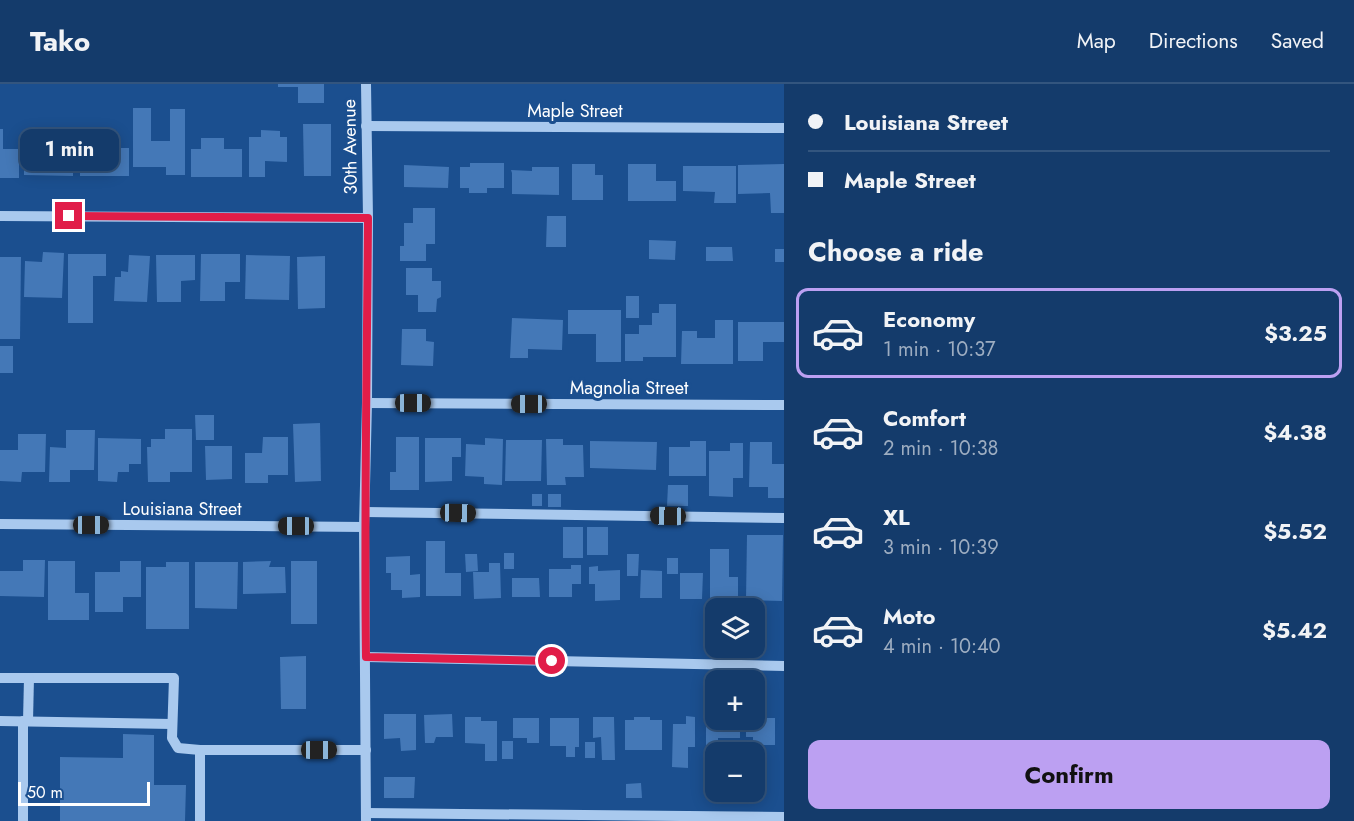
<!DOCTYPE html>
<html lang="en">
<head>
<meta charset="utf-8">
<style>
	body { margin:0; font-family:Jost,sans-serif; background:#1d4271; color:#f1f3f6; height:100vh; display:flex; flex-direction:column; font-size:22px; white-space:nowrap }
	* { box-sizing:border-box; margin:0 }
	p { font-size:20px; color:#9dadc1 }
	.icon { flex:none; width:33px; height:33px; fill:none; stroke:currentColor; stroke-width:2; stroke-linecap:round; stroke-linejoin:round }
	.map { position:relative; flex:1; overflow:hidden }
	.panel { display:flex; flex-direction:column; background:#143b6b; width:570px }
	.panel>* { flex:none }
	.hud { display:grid; align-content:center; height:132px; padding:0 24px; background:#143b6b }
	.buttons { position:absolute; left:705px; top:514px; display:grid; gap:12px }
	.buttons a { display:grid; place-items:center; width:60px; height:60px; border-radius:12px; background:#143b6b; box-shadow:0 3px 15px #0003,0 0 0 2px #33557e; font-size:30px }
	.scale { position:absolute; left:18px; bottom:15px; width:132px; box-sizing:border-box; padding-left:6px; border:3px solid #fff; border-top:0; font-size:16px; line-height:21px; white-space:nowrap; color:#fff; -webkit-text-stroke:4px #1b4f8f; paint-order:stroke }
	.end { position:absolute; width:27px; height:27px; margin:-14px; border:8px solid #e11d48; background:#fff; box-shadow:0 0 0 3px #fff }
	.from { border-radius:50% }
	.bubble { position:absolute; height:42px; border-radius:12px; background:#143b6b; box-shadow:0 3px 15px #0003,0 0 0 2px #33557e; font-size:20px; font-weight:700; line-height:42px; text-align:center }
	.car { position:absolute; width:18px; height:36px; margin:-18px -9px; border-radius:8px; box-shadow:0 0 4px 2px #0007; background:linear-gradient(#222 24%,#8ab4d8 0 40%,#222 0 76%,#8ab4d8 0 86%,#222 0) }
	.hud b { display:flex; align-items:center; gap:21px; height:57px; font-size:22px }
	.hud b+b { border-top:2px solid #33557e }
	.hud i { width:15px; height:15px; background:#f1f3f6 }
	ul { padding:0; list-style:none }
	li { display:flex; align-items:center; gap:18px; height:90px; margin:0 12px 9px; padding:0 12px; border:3px solid transparent; border-radius:12px }
	li div { flex:1 }
	li b { display:block; font-size:22px }
	li em { font-style:normal; font-weight:700 }
	li.current { border-color:#bca0f2 }
	li>.icon { width:54px; height:54px; stroke-width:1.5 }
	h2 { padding:0 24px; font-size:27px; line-height:72px }
	.button { display:flex; gap:12px; margin-top:auto; padding:12px 24px }
	.button a { flex:1; height:69px; border-radius:12px; background:#bca0f2; color:#111; font-size:24px; font-weight:700; line-height:69px; text-align:center }
	header { display:flex; align-items:center; gap:36px; box-sizing:border-box; height:84px; padding:0 30px; background:#143b6b; border-bottom:2px solid #33557e }
	header strong { font-size:28px }
	nav { display:flex; gap:33px; margin-inline-start:auto; font-size:21px }
	main { display:flex; flex:1; min-height:0 }
	.map>svg:first-child { display:block }
	.building { fill:#4478b7 }
	.lines { fill:none; stroke-linecap:round; stroke-linejoin:round }
	.minor { stroke:#a9c9ee; stroke-width:10 }
	.route { stroke:#e11d48; stroke-width:8 }
	.labels { text-anchor:middle; dominant-baseline:central; stroke-width:6; stroke-linejoin:round; paint-order:stroke }
	.street-label { font-size:18px; fill:#fff; stroke:#1b4f8f }
</style>
</head>
<body>
<header>
<strong>Tako</strong>
<nav><a>Map</a><a>Directions</a><a>Saved</a></nav>
</header>
<main>
<div class="map">
<svg width="784" height="737" viewBox="0 0 784 737">
	<rect width="100%" height="100%" fill="#1b4f8f"/>
	<g class="building">
		<polygon points="278,0 324,0 324,19 298,19 298,3 278,3"/>
		<polygon points="133,24 151,24 151,57 170,57 170,25 185,25 185,91 166,91 166,83 133,83"/>
		<polygon points="303,40 331,40 331,92 304,92"/>
		<polygon points="0,45 3,45 3,65 19,65 19,94 0,94"/>
		<polygon points="261,46 280,47 280,53 287,53 287,78 265,77 265,93 249,93 249,53 261,53"/>
		<polygon points="201,54 224,54 224,65 242,65 242,93 191,93 191,65 201,65"/>
		<polygon points="24,63 73,63 73,92 24,91"/>
		<rect x="80" y="64" width="49" height="28"/>
		<polygon points="470,79 504,79 504,104 487,104 487,109 469,109 469,104 460,104 460,83 470,83"/>
		<polygon points="572,80 595,80 595,91 603,91 603,116 572,116"/>
		<polygon points="628,80 656,80 656,97 676,97 676,117 628,117"/>
		<polygon points="784,80 784,129 771,129 770,109 738,110 738,81"/>
		<polygon points="404,81 449,83 448,104 404,103"/>
		<polygon points="683,82 736,82 736,119 714,119 715,108 683,107"/>
		<polygon points="532,83 559,83 559,111 512,110 512,89 511,86 532,87"/>
		<polygon points="413,124 435,124 435,160 426,160 426,177 400,177 400,162 404,162 404,139 413,139"/>
		<polygon points="547,132 566,132 566,163 546,163"/>
		<polygon points="649,156 676,157 675,176 649,175"/>
		<polygon points="706,163 732,163 733,177 706,177"/>
		<rect x="775" y="165" width="9" height="13"/>
		<polygon points="43,168 64,169 62,214 24,213 25,177 42,178"/>
		<polygon points="68,170 106,170 106,192 93,192 93,239 68,239"/>
		<polygon points="201,170 240,170 240,198 225,198 225,217 200,217"/>
		<polygon points="129,171 150,172 147,218 114,217 115,193 121,193 121,187 128,188"/>
		<polygon points="156,171 195,171 195,196 181,197 181,218 157,218"/>
		<polygon points="246,171 290,172 289,216 245,215"/>
		<polygon points="325,172 325,224 298,225 297,173"/>
		<polygon points="0,173 21,173 20,255 0,255"/>
		<polygon points="406,184 432,184 432,197 441,197 441,213 437,215 436,228 418,228 418,211 406,211"/>
		<rect x="626" y="212" width="13" height="22"/>
		<polygon points="659,220 676,220 676,273 643,273 643,277 625,277 625,250 639,250 639,241 652,241 652,229 659,229"/>
		<polygon points="568,226 621,226 621,278 596,278 596,250 568,250"/>
		<polygon points="512,234 563,236 562,266 528,265 528,274 510,274"/>
		<polygon points="715,236 733,236 733,280 681,280 682,247 697,247 697,254 715,254"/>
		<polygon points="738,238 784,238 784,258 763,258 763,277 738,277"/>
		<polygon points="402,245 426,245 426,257 434,258 433,282 401,281"/>
		<rect x="0" y="262" width="13" height="27"/>
		<polygon points="195,331 214,331 214,356 196,356"/>
		<polygon points="320,339 321,397 295,398 293,340"/>
		<polygon points="165,345 192,345 192,388 170,388 170,398 148,398 147,363 151,363 151,355 165,355"/>
		<polygon points="66,346 95,346 94,386 70,386 70,398 49,398 50,363 66,364"/>
		<polygon points="18,350 46,350 45,388 22,388 21,398 0,397 0,366 18,366"/>
		<polygon points="263,353 288,353 288,391 268,391 268,399 245,399 245,369 262,369"/>
		<polygon points="396,353 419,353 419,406 390,406 390,388 396,388"/>
		<polygon points="98,354 141,355 141,380 129,380 129,388 118,388 117,398 98,397"/>
		<polygon points="425,354 461,354 461,373 452,373 452,397 425,398"/>
		<polygon points="485,354 503,355 502,401 484,400 484,393 465,392 466,360 485,361"/>
		<polygon points="546,355 563,355 563,361 583,361 584,393 565,393 566,401 547,401"/>
		<polygon points="506,356 542,356 541,397 505,397"/>
		<polygon points="590,357 657,358 656,386 590,384"/>
		<polygon points="690,357 706,357 706,392 669,392 669,363 690,363"/>
		<polygon points="750,358 772,358 772,380 784,380 784,414 768,414 768,403 749,403"/>
		<polygon points="730,359 743,359 743,394 733,394 733,413 709,412 709,367 730,367"/>
		<polygon points="205,362 232,362 232,395 206,396"/>
		<polygon points="668,401 688,401 688,422 667,422"/>
		<rect x="532" y="410" width="10" height="12"/>
		<rect x="548" y="410" width="13" height="13"/>
		<rect x="563" y="443" width="20" height="31"/>
		<rect x="587" y="443" width="21" height="28"/>
		<polygon points="747,451 783,451 782,517 746,516"/>
		<polygon points="426,457 445,457 445,489 461,489 461,512 426,512"/>
		<polygon points="710,465 729,465 729,493 738,493 738,515 710,515"/>
		<rect x="504" y="469" width="10" height="16"/>
		<polygon points="465,470 477,470 478,487 466,488"/>
		<polygon points="627,470 639,470 638,492 627,492"/>
		<polygon points="410,472 410,491 420,490 420,513 402,514 402,506 391,506 391,489 386,489 386,473"/>
		<rect x="667" y="474" width="11" height="16"/>
		<polygon points="23,476 45,476 44,513 0,512 0,487 23,487"/>
		<polygon points="48,477 75,477 75,509 89,509 89,536 48,536"/>
		<polygon points="120,477 141,477 141,513 123,513 123,528 95,528 95,488 120,488"/>
		<polygon points="271,477 269,483 285,483 286,509 243,510 243,478"/>
		<rect x="291" y="477" width="26" height="63"/>
		<polygon points="166,478 189,478 189,545 146,545 146,483 166,483"/>
		<polygon points="195,478 238,478 237,525 195,524"/>
		<polygon points="489,479 500,479 501,514 474,515 473,488 489,488"/>
		<polygon points="571,481 581,481 581,500 572,500 572,513 549,513 549,485 571,485"/>
		<polygon points="598,482 598,487 620,486 620,516 595,517 595,500 589,500 589,483"/>
		<polygon points="641,486 662,487 662,514 640,514"/>
		<polygon points="680,489 703,489 702,515 680,515"/>
		<polygon points="512,494 539,494 540,513 512,513"/>
		<polygon points="306,572 306,625 281,625 280,573"/>
		<polygon points="384,630 416,630 416,666 401,667 400,654 384,655"/>
		<polygon points="452,630 453,653 436,653 434,659 425,659 424,631"/>
		<polygon points="686,632 695,633 695,663 688,663 688,684 672,683 673,640 686,640"/>
		<polygon points="465,633 481,633 481,637 497,637 497,677 485,677 485,660 465,659"/>
		<polygon points="593,633 614,633 615,676 602,676 601,653 593,654"/>
		<polygon points="634,633 650,633 650,636 662,636 662,666 625,666 625,636 634,636"/>
		<polygon points="706,633 716,633 716,636 740,636 740,654 718,654 718,663 706,663"/>
		<polygon points="513,634 539,634 539,659 527,659 527,654 513,654"/>
		<polygon points="550,634 579,634 579,663 575,663 575,673 566,673 566,662 550,662"/>
		<polygon points="754,634 775,634 775,661 753,661 753,653 746,653 746,636 754,636"/>
		<polygon points="123,650 154,651 154,701 186,701 185,737 60,737 60,673 123,674"/>
		<rect x="502" y="657" width="11" height="18"/>
		<rect x="585" y="658" width="10" height="16"/>
		<polygon points="384,693 415,693 414,714 384,714"/>
		<polygon points="641,699 642,714 626,714 626,700"/>
	</g>
	<g class="lines">
		<g class="minor">
			<polyline points="366,0 368,134 367,319 364,443 366,737"/>
			<polyline points="366,42 784,44"/>
			<polyline points="0,132 368,134"/>
			<polyline points="367,319 784,321"/>
			<polyline points="365,428 784,434"/>
			<polyline points="0,440 364,443"/>
			<polyline points="366,573 784,582"/>
			<polyline points="0,594 174,594 172,654 178,664 200,666"/>
			<polyline points="0,637 172,640"/>
			<polyline points="23,637 23,737"/>
			<polyline points="28,637 29,594"/>
			<polyline points="366,729 784,733"/>
			<polyline points="200,737 200,666 366,666"/>
		</g>
	</g>
	<g class="lines">
		<path class="route" d="M69,132L368,134C367,281 364,427 366,573L552,577"/>
	</g>
	<g class="labels">
		<g class="street-label">
			<text x="575" y="27">Maple Street</text>
			<text transform="translate(350 63) rotate(-91)">30th Avenue</text>
			<text x="629" y="304">Magnolia Street</text>
			<text x="182" y="425">Louisiana Street</text>
		</g>
	</g>
</svg>
<div class="buttons">
<a><svg class="icon" aria-label="layers" viewBox="0 0 24 24"><path d="M12 4l9 5-9 5-9-5zM3 14l9 5 9-5"/></svg></a>
<a>+</a>
<a>−</a>
</div>
<div class="scale">50 m</div>
<i class="end from" style="left:552px;top:577px"></i>
<i class="end" style="left:69px;top:132px"></i>
<div class="bubble" style="left:20px;top:45px;width:99px">1 min</div>
<i class="car" style="left:413px;top:319px;rotate:90deg"></i>
<i class="car" style="left:529px;top:320px;rotate:270deg"></i>
<i class="car" style="left:458px;top:429px;rotate:91deg"></i>
<i class="car" style="left:668px;top:432px;rotate:271deg"></i>
<i class="car" style="left:91px;top:441px;rotate:90deg"></i>
<i class="car" style="left:296px;top:442px;rotate:270deg"></i>
<i class="car" style="left:319px;top:666px;rotate:90deg"></i>
</div>
<section class="panel">
<div class="hud">
<b><i class="from"></i>Louisiana Street</b>
<b><i></i>Maple Street</b>
</div>
<h2>Choose a ride</h2>
<ul>
<li class="current"><svg class="icon" aria-label="car" viewBox="0 0 24 24"><path d="M5 17H2v-5l4-1 3-4h7l3 4 3 1v5h-3M9 17h6M6 11h13"/><circle cx="7" cy="17" r="2"/><circle cx="17" cy="17" r="2"/></svg><div><b>Economy</b><p>1 min · 10:37</p></div><em>$3.25</em></li>
<li><svg class="icon" aria-label="car" viewBox="0 0 24 24"><path d="M5 17H2v-5l4-1 3-4h7l3 4 3 1v5h-3M9 17h6M6 11h13"/><circle cx="7" cy="17" r="2"/><circle cx="17" cy="17" r="2"/></svg><div><b>Comfort</b><p>2 min · 10:38</p></div><em>$4.38</em></li>
<li><svg class="icon" aria-label="car" viewBox="0 0 24 24"><path d="M5 17H2v-5l4-1 3-4h7l3 4 3 1v5h-3M9 17h6M6 11h13"/><circle cx="7" cy="17" r="2"/><circle cx="17" cy="17" r="2"/></svg><div><b>XL</b><p>3 min · 10:39</p></div><em>$5.52</em></li>
<li><svg class="icon" aria-label="car" viewBox="0 0 24 24"><path d="M5 17H2v-5l4-1 3-4h7l3 4 3 1v5h-3M9 17h6M6 11h13"/><circle cx="7" cy="17" r="2"/><circle cx="17" cy="17" r="2"/></svg><div><b>Moto</b><p>4 min · 10:40</p></div><em>$5.42</em></li>
</ul>
<div class="button"><a>Confirm</a></div>
</section>
</main>
</body>
</html>
